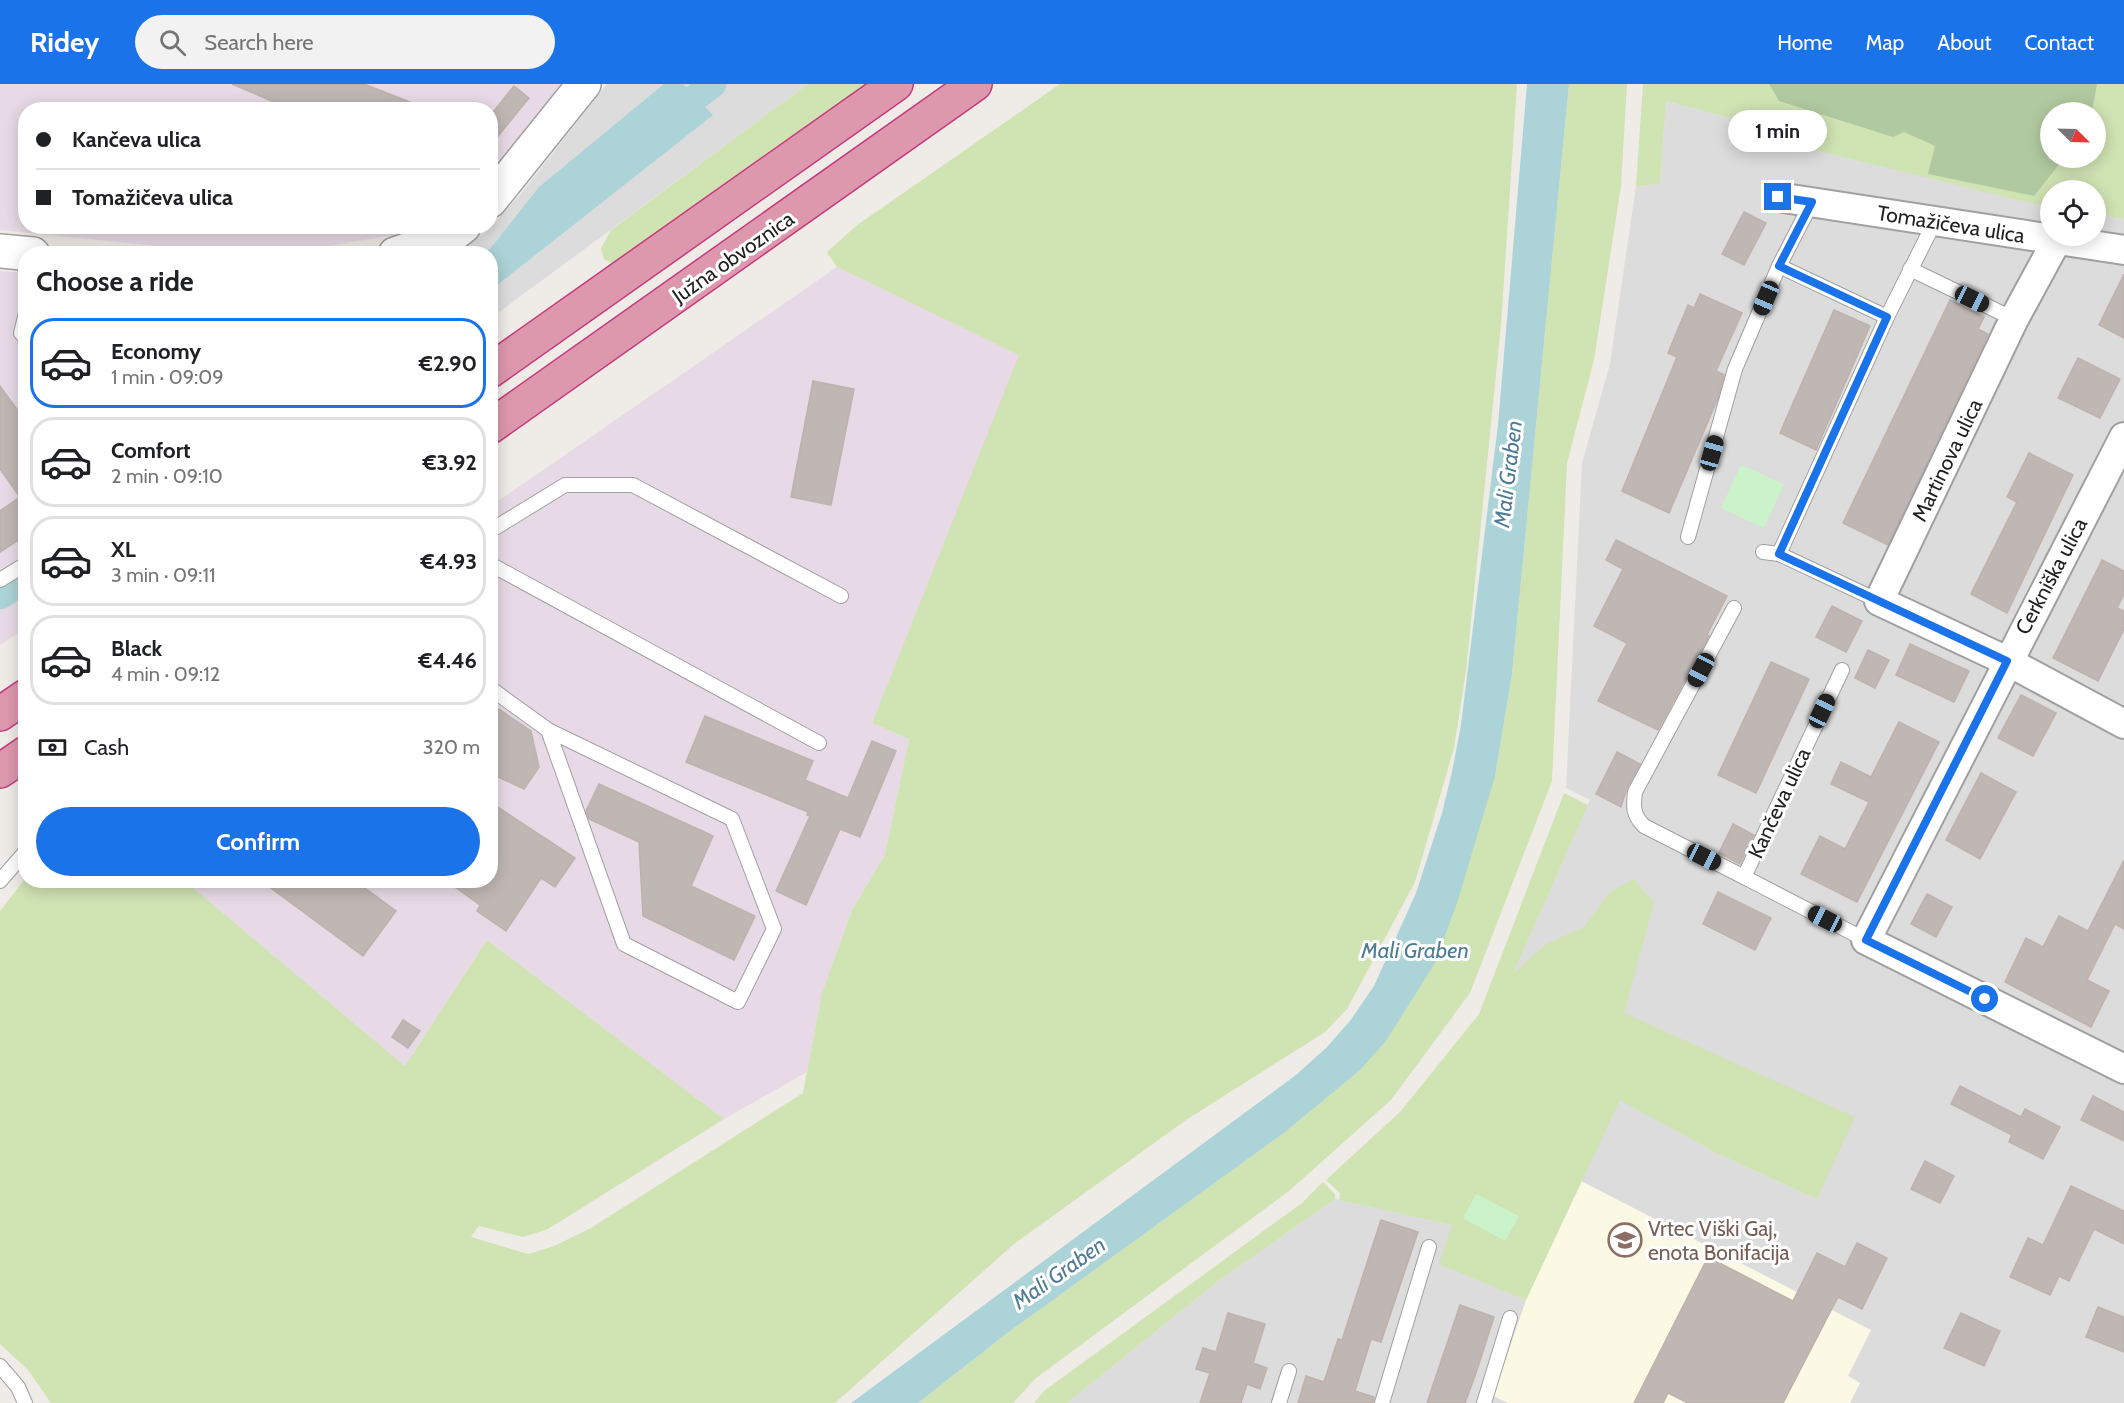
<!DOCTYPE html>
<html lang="en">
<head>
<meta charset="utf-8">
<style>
	body { margin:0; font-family:Cabin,sans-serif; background:#f2f2f2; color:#202124; height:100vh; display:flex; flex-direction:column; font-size:22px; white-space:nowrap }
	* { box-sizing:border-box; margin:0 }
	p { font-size:20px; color:#757577 }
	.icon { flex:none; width:33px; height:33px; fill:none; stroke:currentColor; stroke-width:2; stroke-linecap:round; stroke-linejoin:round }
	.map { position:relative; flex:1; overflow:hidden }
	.panel { position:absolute; left:18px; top:162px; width:480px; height:642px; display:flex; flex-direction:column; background:#fff; border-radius:24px; box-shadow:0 3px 15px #0003 }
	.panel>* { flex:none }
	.top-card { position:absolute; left:18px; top:18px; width:480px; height:132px; border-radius:24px; box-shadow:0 3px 15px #0003; display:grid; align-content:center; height:132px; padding:0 18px; background:#fff }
	.needle { width:39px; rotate:113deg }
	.fabs { position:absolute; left:2040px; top:18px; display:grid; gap:12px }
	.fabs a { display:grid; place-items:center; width:66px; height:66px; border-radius:50%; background:#fff; box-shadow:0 3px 15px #0003; font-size:30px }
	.end { position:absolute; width:27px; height:27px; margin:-14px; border:8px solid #1a73e8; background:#fff; box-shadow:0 0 0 3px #fff }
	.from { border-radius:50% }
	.bubble { position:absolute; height:42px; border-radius:21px; background:#fff; box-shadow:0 3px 15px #0003; font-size:20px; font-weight:700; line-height:42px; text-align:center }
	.car { position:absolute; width:18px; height:36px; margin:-18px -9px; border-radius:8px; box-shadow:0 0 4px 2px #0007; background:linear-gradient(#222 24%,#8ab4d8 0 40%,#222 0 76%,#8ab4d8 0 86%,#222 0) }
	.top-card b { display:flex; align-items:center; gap:21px; height:57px; font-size:22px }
	.top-card b+b { border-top:2px solid #e0e0e0 }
	.top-card i { width:15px; height:15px; background:#202124 }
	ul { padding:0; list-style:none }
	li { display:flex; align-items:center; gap:18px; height:90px; margin:0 12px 9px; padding:0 6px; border:3px solid #e0e0e0; border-radius:24px }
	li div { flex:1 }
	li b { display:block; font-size:22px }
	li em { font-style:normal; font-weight:700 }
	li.on { border-color:#1a73e8 }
	li>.icon { width:54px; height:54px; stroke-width:1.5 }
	h2 { padding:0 18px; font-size:27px; line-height:72px }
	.pay { display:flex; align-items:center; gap:15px; height:66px; padding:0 18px; font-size:22px }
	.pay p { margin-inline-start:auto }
	.cta { display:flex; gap:12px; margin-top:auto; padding:12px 18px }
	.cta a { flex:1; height:69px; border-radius:36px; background:#1a73e8; color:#fff; font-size:24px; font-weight:700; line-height:69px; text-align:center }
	header { display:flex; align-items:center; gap:36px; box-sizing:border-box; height:84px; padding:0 30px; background:#1a73e8; color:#fff }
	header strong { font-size:28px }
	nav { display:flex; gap:33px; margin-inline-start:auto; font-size:21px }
	.search { width:420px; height:54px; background:#f2f2f2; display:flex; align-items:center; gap:15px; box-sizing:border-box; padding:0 21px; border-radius:33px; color:#757577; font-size:22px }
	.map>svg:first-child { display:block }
	.residential { fill:#dddcdc }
	.industrial { fill:#e7dae6 }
	.education { fill:#fbf8e3 }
	.grass { fill:#d0e3b3; fill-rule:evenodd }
	.forest { fill:#b1c9a0 }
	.park { fill:#cbf3c9 }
	.water { fill:#acd3d7 }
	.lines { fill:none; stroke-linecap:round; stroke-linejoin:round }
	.canal { stroke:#acd3d7; stroke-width:27 }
	.building { fill:#bfb7b4; stroke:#bfb1ab; stroke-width:1.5 }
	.service-casing { stroke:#a0a0a0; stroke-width:16 }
	.minor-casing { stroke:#a0a0a0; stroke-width:32 }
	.tertiary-casing { stroke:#a0a0a0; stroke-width:36 }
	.motorway-casing { stroke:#c63a7b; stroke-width:36 }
	.service { stroke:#fff; stroke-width:14 }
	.minor { stroke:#fff; stroke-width:28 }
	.tertiary { stroke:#fff; stroke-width:33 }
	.motorway { stroke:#dd98ad; stroke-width:33 }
	.route { stroke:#1a73e8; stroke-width:8 }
	.labels { text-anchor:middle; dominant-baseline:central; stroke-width:6; stroke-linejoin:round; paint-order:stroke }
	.street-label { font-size:21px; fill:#1f1f1f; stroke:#fff }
	.education-label { font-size:21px; fill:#785e54; stroke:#fff; text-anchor:start }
	.water-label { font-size:22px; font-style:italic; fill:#507b95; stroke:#fff }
</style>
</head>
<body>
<header>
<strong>Ridey</strong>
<div class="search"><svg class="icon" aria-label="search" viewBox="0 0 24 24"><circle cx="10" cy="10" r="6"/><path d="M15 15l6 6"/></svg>Search here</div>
<nav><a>Home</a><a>Map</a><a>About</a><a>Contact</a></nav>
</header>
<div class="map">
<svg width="2124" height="1319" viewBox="0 0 2124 1319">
	<rect width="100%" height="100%" fill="#efebe7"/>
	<g class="residential">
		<polygon points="607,0 808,0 491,234 490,170 458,170 488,146 520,111"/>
		<polygon points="1666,17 1760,42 1810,65 2050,123 2050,152 2096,152 2096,130 2124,135 2124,1319 1067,1319 1217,1198 1335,1115 1452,1141 1581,1097 1620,1015 1718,1070 1817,1115 1512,892 1590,716 1566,704 1582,379 1610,280 1636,102 1660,100"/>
	</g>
	<g class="industrial">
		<polygon points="0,0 561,0 491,87 490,26 26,26 26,142 425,143 412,148 310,165 167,163 0,146"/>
		<polygon points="837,183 1020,271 872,639 909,655 885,771 852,826 822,909 807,988 724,1035 487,856 405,982 185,797 490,796 491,422"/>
		<polygon points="0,187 26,189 25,544 0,561"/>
	</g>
	<polygon class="education" points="1581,1097 1871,1246 1848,1292 1860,1299 1850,1319 1508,1319 1493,1312 1526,1216"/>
	<g class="grass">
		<polygon points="808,0 872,0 618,183 604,175 601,164 611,146"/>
		<polygon points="1060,0 1517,0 1501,241 1466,587 1454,664 1415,798 1347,925 1325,948 1186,1036 1014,1160 835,1319 51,1319 28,1286 0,1260 0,827 25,795 185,797 405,982 487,856 724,1035 548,1145 523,1153 479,1142 471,1153 528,1170 554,1162 591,1144 803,1009 822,909 852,826 885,771 909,655 872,639 1019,271 837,183 827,168 856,142"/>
		<polygon points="1569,0 1627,0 1621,102 1594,276 1567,379 1552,697 1470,909 1391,1016 1289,1107 1036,1294 1013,1319 918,1319 1006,1250 1285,1048 1359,987 1495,692 1512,590"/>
		<path d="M1643,0H2124V135L2096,130V106H2050V123L2030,119L1810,65L1760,42L1666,17L1660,100L1636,102ZM2050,28H2096V74H2050Z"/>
		<polygon points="1564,709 1588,721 1513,890 1546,860 1584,843 1610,808 1634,795 1654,819 1624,929 1855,1033 1817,1115 1718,1070 1620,1016 1526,1216 1439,1180 1452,1141 1339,1116 1340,1109 1326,1096 1401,1027 1479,930"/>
		<polygon points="1323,1098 1335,1110 1335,1115 1217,1198 1067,1319 1034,1319 1044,1307 1302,1119"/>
	</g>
	<polygon class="forest" points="1769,0 2097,0 2092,28 2050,28 2050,74 2064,74 2034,112 1928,90 1935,62 1904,48 1893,53 1779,17"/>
	<g class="park">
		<polygon points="1741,381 1784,400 1764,444 1721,424"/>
		<polygon points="1476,1110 1519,1132 1505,1157 1463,1134"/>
	</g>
	<g class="water">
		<polygon points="664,0 683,0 713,31 491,206 490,170 482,169 490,165 539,103"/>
		<polygon points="1527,0 1569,0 1512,590 1495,692 1458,816 1435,879 1386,957 1359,987 1285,1048 1006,1250 918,1319 851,1319 1296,991 1326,964 1350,937 1374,902 1416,809 1442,729 1452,688 1461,641 1498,341"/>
	</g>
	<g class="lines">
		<g class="canal">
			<polyline points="666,36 713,0"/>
			<polyline points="0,512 26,495"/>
		</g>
	</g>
	<g class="building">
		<polygon points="232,0 364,0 425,24 293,26"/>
		<polygon points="514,2 529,14 490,62 490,32"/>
		<polygon points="1744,128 1766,139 1744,181 1722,170"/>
		<polygon points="2124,190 2124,254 2099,241"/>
		<polygon points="1700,210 1742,229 1716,287 1724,291 1718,314 1669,429 1622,407 1677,273 1668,269 1688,221 1694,224"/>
		<polygon points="1950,216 1984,233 1978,245 1988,250 1888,461 1843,439"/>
		<polygon points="1834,226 1870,242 1816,366 1780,349"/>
		<polygon points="2078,274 2120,295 2100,334 2058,314"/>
		<polygon points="813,297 854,305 831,421 791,413"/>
		<polygon points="0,302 26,338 26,451 0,468 0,427 20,413 0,385"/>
		<polygon points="2029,369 2073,391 2007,529 1971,510 2017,418 2007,413"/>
		<polygon points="1616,456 1727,512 1707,551 1709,552 1658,646 1598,617 1627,559 1594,542 1623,485 1606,476"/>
		<polygon points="2102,476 2124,487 2124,510 2117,524 2124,527 2124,545 2098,597 2053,574"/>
		<polygon points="1832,522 1862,537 1846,568 1816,553"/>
		<polygon points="1910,560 1969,587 1954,618 1896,591"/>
		<polygon points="1868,566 1889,576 1875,604 1855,594"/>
		<polygon points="1771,578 1809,595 1756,709 1718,691"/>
		<polygon points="2021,611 2056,629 2033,672 1998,654"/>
		<polygon points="490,619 531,647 539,683 524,705 490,689"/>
		<polygon points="705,632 813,677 805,696 848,714 872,657 896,667 860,753 840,745 806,821 776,807 810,732 807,731 808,728 686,678"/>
		<polygon points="1899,638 1939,658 1857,818 1801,790 1820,752 1845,765 1869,718 1831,700 1841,678 1871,693"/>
		<polygon points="1617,668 1640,680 1627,704 1621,723 1596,710"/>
		<polygon points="1981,689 2016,708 1980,775 1946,756"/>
		<polygon points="599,700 713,752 691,802 755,832 734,876 643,832 639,758 589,735 586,727"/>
		<polygon points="490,718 575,774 555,803 541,794 506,847 477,827 480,821 445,796 490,796"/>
		<polygon points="1733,740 1754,751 1740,780 1719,769"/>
		<polygon points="2124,776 2124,845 2115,840 2087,896 2109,907 2091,943 2005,898 2026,854 2043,863 2059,832 2088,847"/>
		<polygon points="260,796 354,796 396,827 363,872"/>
		<polygon points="1718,808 1771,834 1755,866 1703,840"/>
		<polygon points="1927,810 1952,823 1936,853 1911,840"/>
		<polygon points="403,936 420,947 408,964 392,953"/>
		<polygon points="1960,1002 2021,1033 2025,1025 2060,1043 2043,1075 2009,1058 2012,1051 1951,1020"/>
		<polygon points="2093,1012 2124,1028 2124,1057 2081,1036"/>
		<polygon points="1925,1077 1954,1092 1940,1119 1911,1105"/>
		<polygon points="2071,1102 2124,1127 2124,1160 2094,1145 2069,1197 2059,1192 2050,1211 2010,1193 2028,1154 2043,1161"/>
		<polygon points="1381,1136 1418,1148 1381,1258 1371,1255 1355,1307 1374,1313 1373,1319 1298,1319 1306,1292 1324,1298 1338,1255 1342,1256"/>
		<polygon points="1857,1159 1887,1174 1862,1225 1838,1213 1783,1319 1688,1319 1668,1309 1663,1319 1634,1319 1708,1173 1793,1217 1817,1169 1845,1183"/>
		<polygon points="1460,1221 1494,1233 1476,1289 1465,1319 1427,1319"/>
		<polygon points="2098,1223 2124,1233 2124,1268 2086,1253"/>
		<polygon points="1228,1229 1265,1240 1253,1279 1267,1284 1260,1305 1247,1300 1241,1319 1200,1319 1210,1289 1196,1285 1203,1264 1216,1268"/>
		<polygon points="1961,1229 2000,1247 1984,1282 1944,1264"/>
	</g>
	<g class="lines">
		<g class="service-casing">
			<g id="service">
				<polyline points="1779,182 1887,233"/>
				<polyline points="1910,185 2014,235"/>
				<polyline points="26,229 21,249 26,255"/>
				<polyline points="490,447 565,401 633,401 841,512"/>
				<polyline points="1688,453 1735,285 1779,182 1812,118"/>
				<polyline points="1763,468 1779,470 1879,517"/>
				<polyline points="1779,470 1887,233 1935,137"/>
				<polyline points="490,480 819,659"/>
				<polyline points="0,496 26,480"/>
				<path d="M1734,524L1635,708C1633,723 1633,731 1644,742L1744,793"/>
				<polyline points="1842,586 1744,793 1866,856"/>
				<polyline points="490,604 548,646 732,735 774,845 738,918 624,860 548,646"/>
				<polyline points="0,797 26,767"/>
				<polyline points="0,1282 18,1303 25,1319"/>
				<polyline points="1279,1319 1289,1287"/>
				<polyline points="1382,1319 1429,1163"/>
				<polyline points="1484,1319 1510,1234"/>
			</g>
		</g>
		<g class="minor-casing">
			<g id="minor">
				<polyline points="1778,113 2124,166"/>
				<polyline points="2057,156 2014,235 1879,517 2007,577 2124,640"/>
				<polyline points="2124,353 1866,856 2124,985"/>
			</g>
		</g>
		<g class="tertiary-casing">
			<g id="tertiary">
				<polyline points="490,117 584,0"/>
				<polyline points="0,167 33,170"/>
				<polyline points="395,170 455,149 464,142"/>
			</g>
		</g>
		<g class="motorway-casing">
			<g id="motorway">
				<polyline points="490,287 896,0"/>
				<polyline points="490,343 975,0"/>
				<polyline points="0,630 26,612"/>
				<polyline points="0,687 26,669"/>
			</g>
		</g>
		<use href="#service" class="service"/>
		<use href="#minor" class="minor"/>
		<use href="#tertiary" class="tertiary"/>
		<use href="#motorway" class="motorway"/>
	</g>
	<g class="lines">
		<polyline class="route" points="1778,113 1812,118 1779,182 1887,233 1779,470 2007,577 1866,856 1985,915"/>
	</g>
	<defs>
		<g id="school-ring" transform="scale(1.725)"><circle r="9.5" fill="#fff" stroke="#8d6e63" stroke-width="1.5"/><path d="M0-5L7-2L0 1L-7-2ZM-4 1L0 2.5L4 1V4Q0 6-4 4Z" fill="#8d6e63"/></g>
	</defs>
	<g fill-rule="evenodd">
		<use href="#school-ring" x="1625" y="1156"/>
	</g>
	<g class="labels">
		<g class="street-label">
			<text transform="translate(1951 140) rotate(9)">Tomažičeva ulica</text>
			<text transform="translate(733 173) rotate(-35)">Južna obvoznica</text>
			<text transform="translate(1947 376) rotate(-64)">Martinova ulica</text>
			<text transform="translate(2051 492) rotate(-62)">Cerkniška ulica</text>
			<text transform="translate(1779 719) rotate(-65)">Kančeva ulica</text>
		</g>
		<g class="education-label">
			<text x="1648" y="1144">Vrtec Viški Gaj,<tspan x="1648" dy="24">enota Bonifacija</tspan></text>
		</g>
		<g class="water-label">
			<text transform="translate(1508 390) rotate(-83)">Mali Graben</text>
			<text x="1415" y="866">Mali Graben</text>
			<text transform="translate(1059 1189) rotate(-35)">Mali Graben</text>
		</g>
	</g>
</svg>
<div class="fabs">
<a><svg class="needle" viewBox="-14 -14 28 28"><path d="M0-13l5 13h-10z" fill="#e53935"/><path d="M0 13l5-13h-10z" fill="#757577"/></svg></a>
<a><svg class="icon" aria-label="locate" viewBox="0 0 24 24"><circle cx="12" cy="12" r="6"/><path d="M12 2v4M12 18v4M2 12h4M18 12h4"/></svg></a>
</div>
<i class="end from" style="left:1985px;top:915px"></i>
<i class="end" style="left:1778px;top:113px"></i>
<div class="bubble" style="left:1728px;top:26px;width:99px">1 min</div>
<i class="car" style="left:1766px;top:214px;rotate:203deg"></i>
<i class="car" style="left:1972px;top:215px;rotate:116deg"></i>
<i class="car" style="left:1712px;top:369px;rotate:16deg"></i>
<i class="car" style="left:1701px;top:586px;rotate:208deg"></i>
<i class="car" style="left:1822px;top:627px;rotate:25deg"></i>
<i class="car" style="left:1704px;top:773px;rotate:117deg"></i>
<i class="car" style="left:1825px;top:835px;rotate:297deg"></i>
<div class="top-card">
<b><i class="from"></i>Kančeva ulica</b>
<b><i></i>Tomažičeva ulica</b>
</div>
<section class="panel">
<h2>Choose a ride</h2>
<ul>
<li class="on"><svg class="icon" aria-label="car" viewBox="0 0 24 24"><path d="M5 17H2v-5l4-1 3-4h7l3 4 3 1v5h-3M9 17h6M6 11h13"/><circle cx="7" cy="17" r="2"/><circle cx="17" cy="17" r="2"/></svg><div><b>Economy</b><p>1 min · 09:09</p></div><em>€2.90</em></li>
<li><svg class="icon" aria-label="car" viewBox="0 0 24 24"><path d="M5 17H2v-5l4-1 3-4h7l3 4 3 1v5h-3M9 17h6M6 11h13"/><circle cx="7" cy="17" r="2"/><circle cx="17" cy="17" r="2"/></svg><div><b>Comfort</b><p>2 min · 09:10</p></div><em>€3.92</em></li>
<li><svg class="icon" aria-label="car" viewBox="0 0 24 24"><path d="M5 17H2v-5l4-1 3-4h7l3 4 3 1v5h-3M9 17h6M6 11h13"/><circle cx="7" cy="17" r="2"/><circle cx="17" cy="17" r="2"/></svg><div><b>XL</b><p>3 min · 09:11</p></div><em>€4.93</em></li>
<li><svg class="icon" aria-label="car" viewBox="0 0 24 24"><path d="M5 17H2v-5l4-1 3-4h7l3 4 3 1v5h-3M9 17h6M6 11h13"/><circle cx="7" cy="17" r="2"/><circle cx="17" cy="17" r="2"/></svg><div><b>Black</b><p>4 min · 09:12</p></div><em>€4.46</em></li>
</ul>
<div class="pay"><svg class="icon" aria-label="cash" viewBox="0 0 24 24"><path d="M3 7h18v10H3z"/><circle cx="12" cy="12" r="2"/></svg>Cash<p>320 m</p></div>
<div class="cta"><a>Confirm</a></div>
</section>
</div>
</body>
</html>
